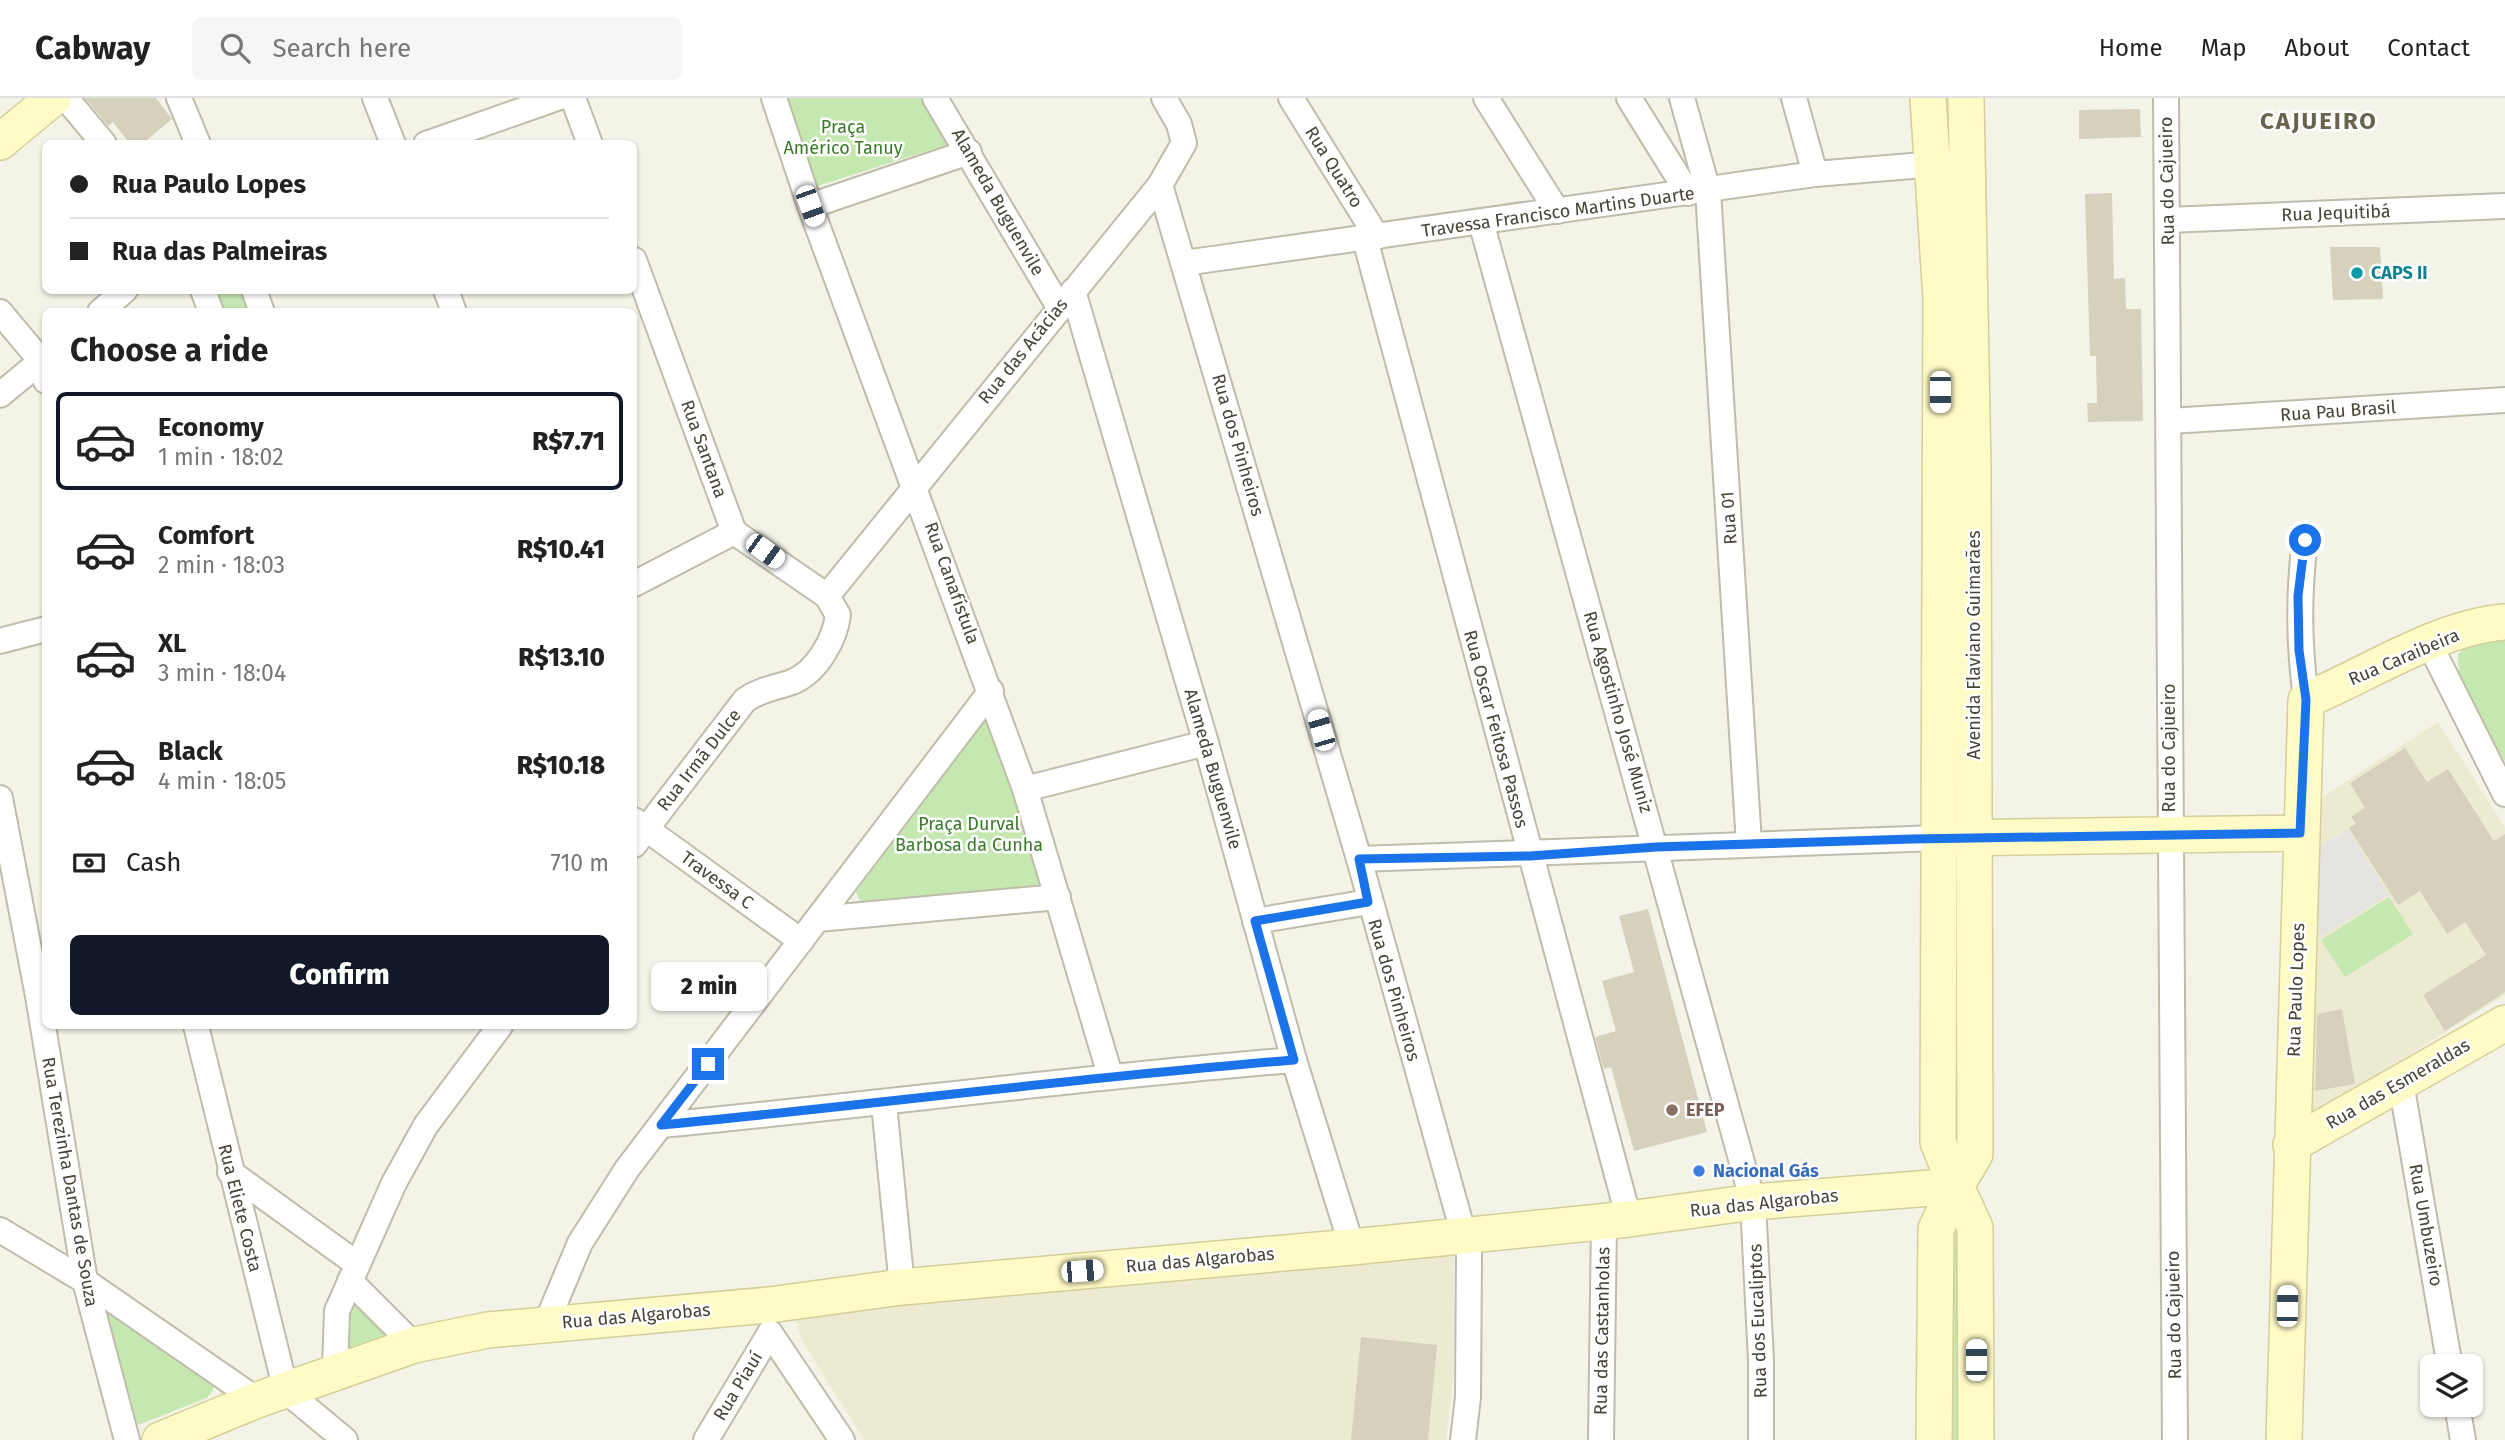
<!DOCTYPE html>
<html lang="en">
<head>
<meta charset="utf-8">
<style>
	body { margin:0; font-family:"Fira Sans",sans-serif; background:#f6f6f6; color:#222; height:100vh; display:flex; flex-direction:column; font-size:26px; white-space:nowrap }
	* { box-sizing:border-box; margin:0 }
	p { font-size:23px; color:#767676 }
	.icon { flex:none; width:38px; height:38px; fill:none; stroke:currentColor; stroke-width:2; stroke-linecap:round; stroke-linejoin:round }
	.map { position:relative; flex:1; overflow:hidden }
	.drawer { position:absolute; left:42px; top:210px; width:595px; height:721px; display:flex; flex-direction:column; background:#fff; border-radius:10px; box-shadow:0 2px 5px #0004 }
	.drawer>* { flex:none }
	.hud { position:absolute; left:42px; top:42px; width:595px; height:154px; border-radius:10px; box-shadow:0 2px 5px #0004; display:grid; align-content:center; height:154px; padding:0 28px; background:#fff }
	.buttons { position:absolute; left:2420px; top:1256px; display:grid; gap:14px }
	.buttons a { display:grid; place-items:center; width:63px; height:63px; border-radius:10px; background:#fff; box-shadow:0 2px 5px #0004; font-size:35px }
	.end { position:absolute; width:32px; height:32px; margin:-16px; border:9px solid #1a73e8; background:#fff; box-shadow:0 0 0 4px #fff }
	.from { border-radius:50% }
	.bubble { position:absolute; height:49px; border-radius:10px; background:#fff; box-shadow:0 2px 5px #0004; font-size:23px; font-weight:800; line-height:49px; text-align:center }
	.car { position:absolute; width:21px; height:42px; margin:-21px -10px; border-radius:9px; box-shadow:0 0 5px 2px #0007; background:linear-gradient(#fff 24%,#345 0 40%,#fff 0 76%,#345 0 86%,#fff 0) }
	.hud b { display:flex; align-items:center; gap:24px; height:66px; font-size:26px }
	.hud b+b { border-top:2px solid #e0e0e0 }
	.hud i { width:18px; height:18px; background:#222 }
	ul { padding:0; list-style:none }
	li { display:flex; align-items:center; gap:21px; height:98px; margin:0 14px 10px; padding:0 14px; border:4px solid transparent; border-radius:10px }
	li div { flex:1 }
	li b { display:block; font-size:26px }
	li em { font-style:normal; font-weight:800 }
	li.active { border-color:#111827 }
	li>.icon { width:63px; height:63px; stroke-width:1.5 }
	h2 { padding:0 28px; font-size:32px; line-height:84px }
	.pay { display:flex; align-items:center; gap:18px; height:77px; padding:0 28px; font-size:26px }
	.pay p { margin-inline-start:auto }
	.button { display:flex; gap:14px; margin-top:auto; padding:14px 28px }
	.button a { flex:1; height:80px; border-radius:10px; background:#111827; color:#fff; font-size:28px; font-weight:800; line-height:80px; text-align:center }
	header { display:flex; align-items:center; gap:42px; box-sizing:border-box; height:98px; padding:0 35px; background:#fff; border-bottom:2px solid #e0e0e0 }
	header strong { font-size:33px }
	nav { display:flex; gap:38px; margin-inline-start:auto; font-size:24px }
	.search { width:490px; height:63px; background:#f6f6f6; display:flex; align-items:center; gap:18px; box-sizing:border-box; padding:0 24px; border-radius:10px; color:#767676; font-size:26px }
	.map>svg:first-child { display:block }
	.education { fill:#edead2 }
	.green { fill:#c5e8b1 }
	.parking { fill:#e5e4e0 }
	.building { fill:#d6d1bd }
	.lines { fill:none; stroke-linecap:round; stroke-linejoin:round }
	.street-casing { stroke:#c0bcaa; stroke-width:28 }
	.secondary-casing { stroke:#d4cf98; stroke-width:38 }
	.street { stroke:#fff; stroke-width:24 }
	.secondary { stroke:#fffbc7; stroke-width:35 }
	.route { stroke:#1a73e8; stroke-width:9 }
	.culture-dot { fill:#0f9aa8; stroke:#fff; stroke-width:2.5 }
	.education-dot { fill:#8d6e63; stroke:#fff; stroke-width:2.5 }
	.shop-dot { fill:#3f7fe0; stroke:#fff; stroke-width:2.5 }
	.labels { text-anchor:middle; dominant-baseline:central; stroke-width:5; stroke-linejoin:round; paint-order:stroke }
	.park-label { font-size:18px; fill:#397a29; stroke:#fff }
	.street-label { font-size:18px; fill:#474437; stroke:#fff }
	.culture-label { font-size:18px; font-weight:bold; fill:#0d838f; stroke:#fff; text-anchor:start }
	.education-label { font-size:18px; font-weight:bold; fill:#785e54; stroke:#fff; text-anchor:start }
	.shop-label { font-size:18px; font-weight:bold; fill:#366cbe; stroke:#fff; text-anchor:start }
	.district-label { font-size:24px; font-weight:bold; letter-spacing:2px; fill:#6a644e; stroke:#fff }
</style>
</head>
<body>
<header>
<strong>Cabway</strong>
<div class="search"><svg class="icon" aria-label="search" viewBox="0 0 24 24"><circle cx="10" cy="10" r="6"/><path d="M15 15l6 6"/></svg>Search here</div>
<nav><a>Home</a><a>Map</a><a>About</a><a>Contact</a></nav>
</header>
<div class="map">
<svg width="2505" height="1342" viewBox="0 0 2505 1342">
	<rect width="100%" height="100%" fill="#f4f3e8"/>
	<g class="education">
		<polygon points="2438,624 2505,729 2505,897 2299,1025 2310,707"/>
		<polygon points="1454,1153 1454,1275 1446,1342 864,1342 802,1243 795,1217"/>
	</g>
	<g class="green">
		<polygon points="786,0 924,0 952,45 818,88"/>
		<polygon points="211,193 242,193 250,213 219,213"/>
		<path d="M2505,539V663C2487,631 2456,593 2458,556L2469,546Z"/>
		<polygon points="983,622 992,624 1043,786 862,807 856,794"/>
		<polygon points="2389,799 2413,836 2345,879 2321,842"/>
		<polygon points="1969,1124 1969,1342 1942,1342 1944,1125"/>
		<polygon points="353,1196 400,1239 347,1258"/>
		<polygon points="101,1206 213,1281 213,1292 207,1300 138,1327 128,1318"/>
	</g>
	<polygon class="parking" points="2348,731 2389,797 2308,846 2311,755"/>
	<g class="building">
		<polygon points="85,0 156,0 172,21 142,46 130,46 113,24 108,28"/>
		<polygon points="2140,11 2141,39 2079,41 2079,12"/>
		<polygon points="2112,95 2114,181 2125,180 2126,211 2141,211 2143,323 2088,324 2087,305 2097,305 2096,258 2090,258 2085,96"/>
		<polygon points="2330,149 2380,149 2383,201 2333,202"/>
		<polygon points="2405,650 2427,684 2448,671 2494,743 2505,736 2505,894 2445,933 2423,897 2486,857 2465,824 2447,836 2420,793 2398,807 2349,730 2356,726 2351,719 2365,710 2350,685"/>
		<polygon points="1648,811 1707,1034 1634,1053 1611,969 1604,971 1595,939 1616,933 1602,883 1634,874 1619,818"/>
		<polygon points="2342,911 2355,986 2315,993 2317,916"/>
		<polygon points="1361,1239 1437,1247 1428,1342 1351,1342"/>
	</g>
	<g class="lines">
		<g class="street-casing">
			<g id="street">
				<polyline points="66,0 104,46"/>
				<polyline points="179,0 198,46"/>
				<polyline points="375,0 393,46"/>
				<polyline points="573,0 590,46"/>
				<polyline points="774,0 810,108 1025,691 1110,977"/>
				<polyline points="935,0 1059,209"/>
				<polyline points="1291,0 1377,139"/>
				<polyline points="1486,0 1557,113"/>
				<polyline points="1629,0 1688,95"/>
				<polyline points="1682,0 1708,93 1749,746"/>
				<polyline points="1794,0 1815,76"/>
				<polyline points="2166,0 2175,1342"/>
				<polyline points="426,46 557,0"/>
				<polyline points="1160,87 1359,761 1469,1156 1468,1299 1463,1342"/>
				<polyline points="810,108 969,54"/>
				<polyline points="2168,122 2505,108"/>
				<polyline points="1481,124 1753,1104 1761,1263 1761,1342"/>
				<polyline points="1365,141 1629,1121"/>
				<path d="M634,162L734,434L827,498L838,517C835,541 817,574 792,584C775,590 761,591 745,602L634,747"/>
				<polyline points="1184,165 1815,76 1948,65"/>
				<polyline points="203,192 211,214"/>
				<polyline points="254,192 262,214"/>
				<polyline points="446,192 454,214"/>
				<polyline points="1073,193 1206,645 1294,962 1352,1149"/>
				<polyline points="0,214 41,263 46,283"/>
				<polyline points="100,214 125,192"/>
				<polyline points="0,297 46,259"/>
				<polyline points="2170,323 2505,302"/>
				<path d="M2305,442C2298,499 2299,546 2306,602"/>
				<polyline points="634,486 734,434"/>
				<polyline points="827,498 1160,87 1184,45 1179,26 1164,0"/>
				<polyline points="0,543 46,531"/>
				<polyline points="2429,545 2505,696"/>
				<polyline points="1025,691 1206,645"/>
				<polyline points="0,700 38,898 85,1183 127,1342"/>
				<polyline points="634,722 801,843"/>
				<polyline points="1359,761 1939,740"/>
				<polyline points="818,821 1058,799"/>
				<polyline points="1255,823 1369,804"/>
				<polyline points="196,928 286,1293 345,1342"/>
				<polyline points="2401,985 2450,1269"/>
				<polyline points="884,1006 902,1189"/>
				<path d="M661,1027C872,1007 1082,979 1294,962"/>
				<polyline points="230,1074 357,1166"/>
				<polyline points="0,1132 85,1183 257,1302"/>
				<polyline points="350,1183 414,1247"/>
				<polyline points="546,1226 580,1145 627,1071 991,593"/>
				<polyline points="770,1235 842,1342"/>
				<polyline points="335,1273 337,1213 394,1085 426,1027 500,928"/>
				<polyline points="2457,1307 2463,1342"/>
				<polyline points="706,1342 770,1235"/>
				<polyline points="1601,1342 1604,1124"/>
			</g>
		</g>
		<g class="secondary-casing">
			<g id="secondary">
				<polyline points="1928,0 1941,201 1938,1044 1956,1088 1936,1131 1934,1342"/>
				<polyline points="1966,0 1973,371 1975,1056 1956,1088 1975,1130 1976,1342"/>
				<polyline points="0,44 53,0"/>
				<polyline points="1953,740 2300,735"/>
				<polyline points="2291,1047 2505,925"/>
				<polyline points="160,1342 257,1302 414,1247 488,1232 769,1207 902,1189 1352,1149 1629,1121 1753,1104 1956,1088"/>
				<path d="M2284,1342L2306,602C2367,577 2438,529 2505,524"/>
			</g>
		</g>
		<use href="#street" class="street"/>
		<use href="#secondary" class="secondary"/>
	</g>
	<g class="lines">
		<path class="route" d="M708,966L661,1027C872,1007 1082,979 1294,962L1255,823L1368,804L1359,761L1530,758L1656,749L1912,741L2300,735L2306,602L2299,552L2298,498L2305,442"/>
	</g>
	<circle class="culture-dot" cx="2357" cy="175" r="7"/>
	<circle class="education-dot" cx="1672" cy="1012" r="7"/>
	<circle class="shop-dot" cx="1699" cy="1073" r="7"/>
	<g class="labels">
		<g class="park-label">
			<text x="843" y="29">Praça<tspan x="843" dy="21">Américo Tanuy</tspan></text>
			<text x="969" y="726">Praça Durval<tspan x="969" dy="21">Barbosa da Cunha</tspan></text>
		</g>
		<g class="street-label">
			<text transform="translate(1334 69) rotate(58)">Rua Quatro</text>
			<text transform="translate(2167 83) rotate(-91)">Rua do Cajueiro</text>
			<text transform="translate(998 104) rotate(60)">Alameda Buguenvile</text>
			<text transform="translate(1558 114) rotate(-8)">Travessa Francisco Martins Duarte</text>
			<text transform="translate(2336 115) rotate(-2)">Rua Jequitibá</text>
			<text transform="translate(1023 253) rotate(-51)">Rua das Acácias</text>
			<text transform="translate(2338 313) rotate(-4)">Rua Pau Brasil</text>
			<text transform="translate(1238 347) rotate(74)">Rua dos Pinheiros</text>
			<text transform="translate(704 351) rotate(70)">Rua Santana</text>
			<text transform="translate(1729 420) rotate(-94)">Rua 01</text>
			<text transform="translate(952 485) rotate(70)">Rua Canafístula</text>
			<text transform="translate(1974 547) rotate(-90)">Avenida Flaviano Guimarães</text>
			<text transform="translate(2404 559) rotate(-23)">Rua Caraibeira</text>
			<text transform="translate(1618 614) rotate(74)">Rua Agostinho José Muniz</text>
			<text transform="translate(1496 631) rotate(75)">Rua Oscar Feitosa Passos</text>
			<text transform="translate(2169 650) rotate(-90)">Rua do Cajueiro</text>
			<text transform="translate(699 662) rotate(-52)">Rua Irmã Dulce</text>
			<text transform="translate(1213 671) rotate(74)">Alameda Buguenvile</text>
			<text transform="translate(717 782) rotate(36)">Travessa C</text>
			<text transform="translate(1394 892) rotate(74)">Rua dos Pinheiros</text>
			<text transform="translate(2296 892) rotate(-88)">Rua Paulo Lopes</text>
			<text transform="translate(2398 986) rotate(-30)">Rua das Esmeraldas</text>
			<text transform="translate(70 1084) rotate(80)">Rua Terezinha Dantas de Souza</text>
			<text transform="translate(1764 1105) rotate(-6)">Rua das Algarobas</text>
			<text transform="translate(240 1110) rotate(76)">Rua Eliete Costa</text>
			<text transform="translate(2426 1127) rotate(80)">Rua Umbuzeiro</text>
			<text transform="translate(1200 1162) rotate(-5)">Rua das Algarobas</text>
			<text transform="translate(2174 1217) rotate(-91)">Rua do Cajueiro</text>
			<text transform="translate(636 1218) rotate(-5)">Rua das Algarobas</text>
			<text transform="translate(1758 1223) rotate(-92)">Rua dos Eucaliptos</text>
			<text transform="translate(1602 1233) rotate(-89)">Rua das Castanholas</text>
			<text transform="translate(738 1288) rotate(-59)">Rua Piauí</text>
		</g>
		<g class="culture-label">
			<text x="2371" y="175">CAPS II</text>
		</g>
		<g class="education-label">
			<text x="1686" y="1012">EFEP</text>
		</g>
		<g class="shop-label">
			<text x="1713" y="1073">Nacional Gás</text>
		</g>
		<g class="district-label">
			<text x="2319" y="23">CAJUEIRO</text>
		</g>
	</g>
</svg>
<div class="buttons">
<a><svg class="icon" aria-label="layers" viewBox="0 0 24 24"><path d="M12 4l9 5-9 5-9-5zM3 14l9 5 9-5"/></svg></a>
</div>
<i class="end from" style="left:2305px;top:442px"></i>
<i class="end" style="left:708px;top:966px"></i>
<div class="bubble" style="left:651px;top:864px;width:116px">2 min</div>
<i class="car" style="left:810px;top:108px;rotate:160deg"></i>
<i class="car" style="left:1940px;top:294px;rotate:180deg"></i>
<i class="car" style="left:765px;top:453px;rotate:126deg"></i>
<i class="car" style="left:1321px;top:632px;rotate:344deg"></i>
<i class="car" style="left:1082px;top:1173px;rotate:85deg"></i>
<i class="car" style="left:2287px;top:1208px;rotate:1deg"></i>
<i class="car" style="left:1976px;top:1262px;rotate:0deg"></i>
<div class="hud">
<b><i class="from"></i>Rua Paulo Lopes</b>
<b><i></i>Rua das Palmeiras</b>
</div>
<section class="drawer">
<h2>Choose a ride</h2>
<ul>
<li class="active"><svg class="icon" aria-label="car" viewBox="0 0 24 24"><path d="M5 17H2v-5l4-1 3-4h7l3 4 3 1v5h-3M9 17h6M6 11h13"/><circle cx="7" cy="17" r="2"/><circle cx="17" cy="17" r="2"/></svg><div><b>Economy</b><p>1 min · 18:02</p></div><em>R$7.71</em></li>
<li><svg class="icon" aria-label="car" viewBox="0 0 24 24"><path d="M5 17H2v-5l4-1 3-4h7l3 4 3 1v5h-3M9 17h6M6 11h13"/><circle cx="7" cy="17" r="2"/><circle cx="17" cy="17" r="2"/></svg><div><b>Comfort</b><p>2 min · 18:03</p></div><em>R$10.41</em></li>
<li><svg class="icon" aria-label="car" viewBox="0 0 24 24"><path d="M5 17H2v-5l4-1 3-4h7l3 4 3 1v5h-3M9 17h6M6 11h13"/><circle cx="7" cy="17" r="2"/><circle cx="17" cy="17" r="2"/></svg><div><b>XL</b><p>3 min · 18:04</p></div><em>R$13.10</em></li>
<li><svg class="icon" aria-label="car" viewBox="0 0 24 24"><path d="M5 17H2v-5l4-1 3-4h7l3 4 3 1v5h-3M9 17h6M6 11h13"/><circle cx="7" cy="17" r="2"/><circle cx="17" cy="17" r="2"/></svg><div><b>Black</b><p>4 min · 18:05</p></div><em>R$10.18</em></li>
</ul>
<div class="pay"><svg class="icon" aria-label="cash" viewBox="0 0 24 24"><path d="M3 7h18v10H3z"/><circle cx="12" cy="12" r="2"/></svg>Cash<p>710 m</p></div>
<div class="button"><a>Confirm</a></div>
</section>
</div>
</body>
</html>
